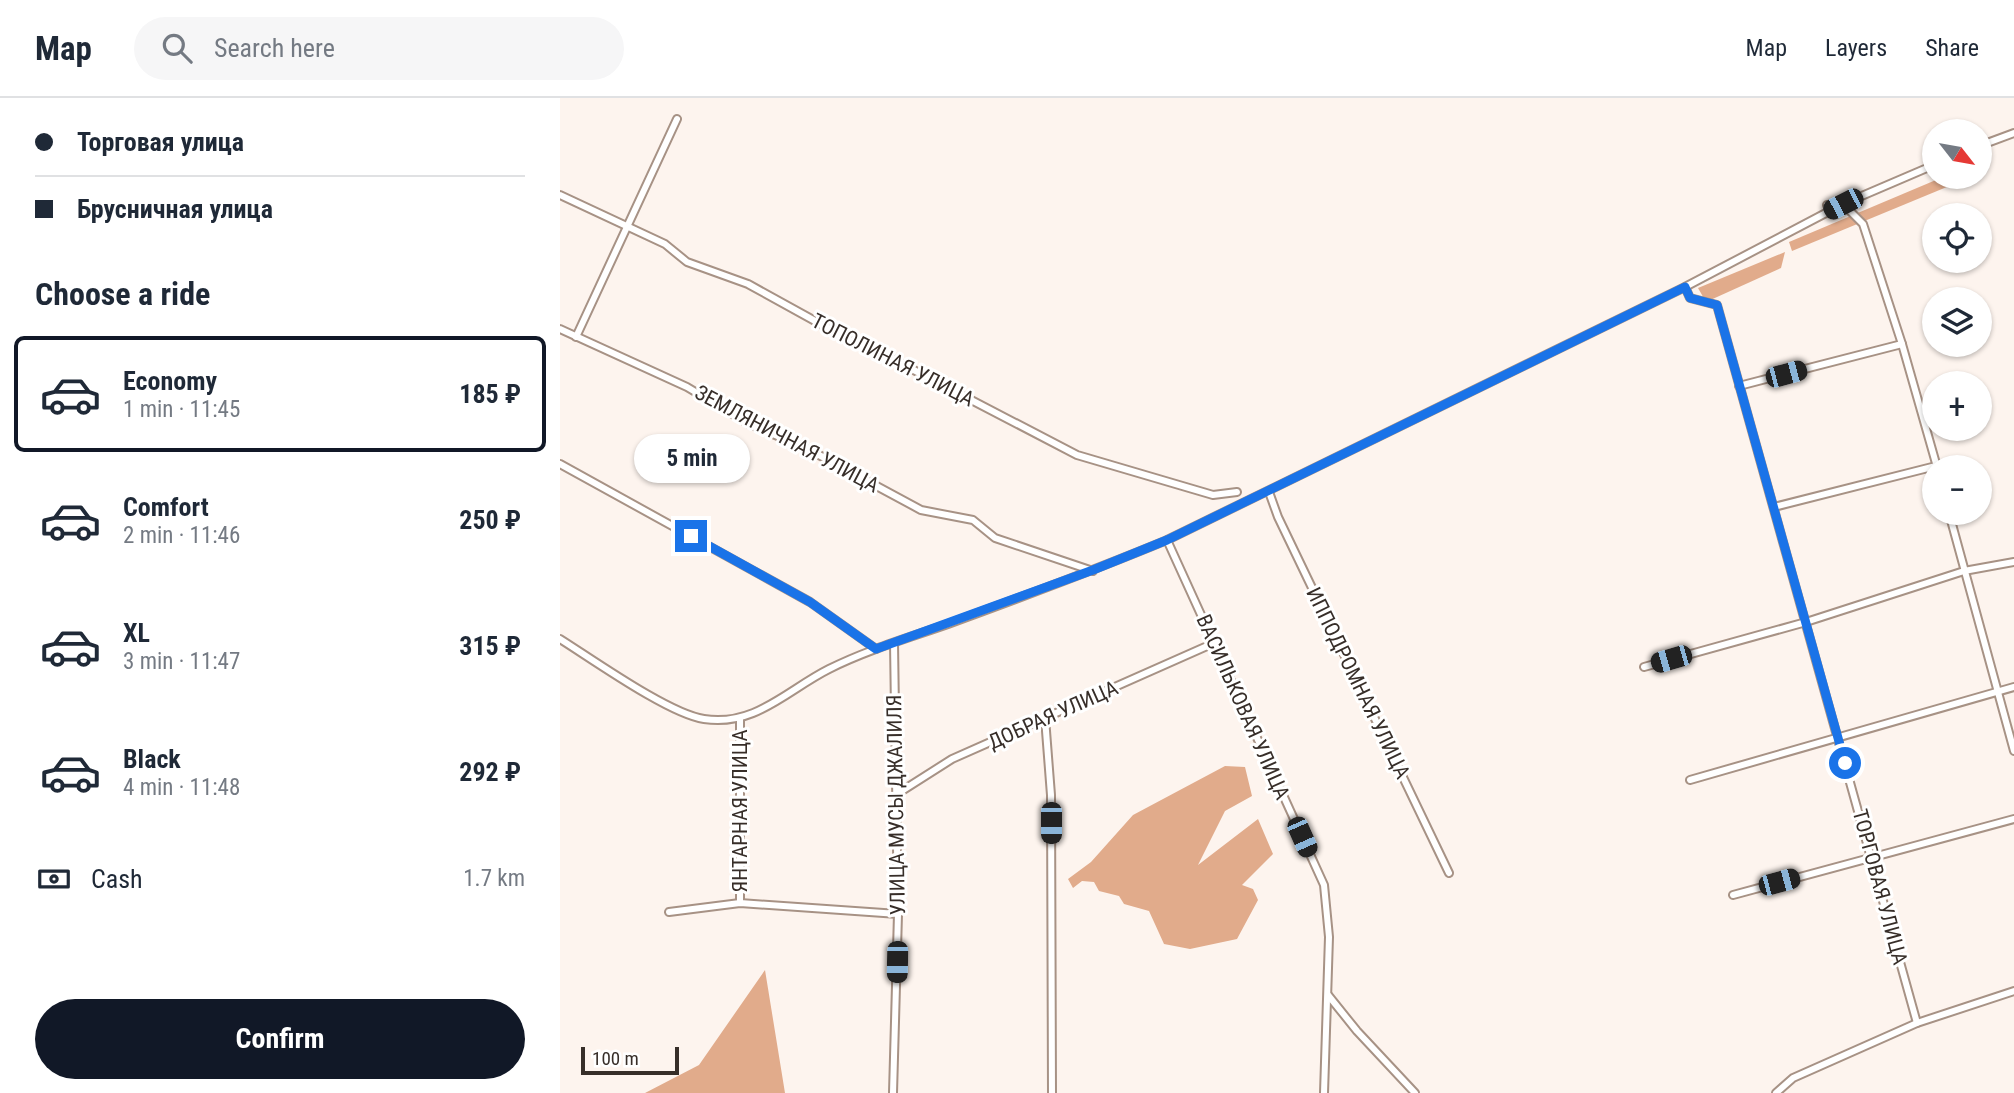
<!DOCTYPE html>
<html lang="en">
<head>
<meta charset="utf-8">
<style>
	body { margin:0; font-family:"Roboto Condensed",sans-serif; background:#f6f6f7; color:#1f2937; height:100vh; display:flex; flex-direction:column; font-size:26px; white-space:nowrap }
	* { box-sizing:border-box; margin:0 }
	p { font-size:23px; color:#747a83 }
	.icon { flex:none; width:38px; height:38px; fill:none; stroke:currentColor; stroke-width:2; stroke-linecap:round; stroke-linejoin:round }
	.map { position:relative; flex:1; overflow:hidden }
	.sheet { display:flex; flex-direction:column; background:#fff; width:560px }
	.sheet>* { flex:none }
	.top-card { display:grid; align-content:center; height:154px; padding:0 35px; background:#fff }
	.needle { width:46px; rotate:121deg }
	.tools { position:absolute; left:1362px; top:21px; display:grid; gap:14px }
	.tools a { display:grid; place-items:center; width:70px; height:70px; border-radius:50%; background:#fff; box-shadow:0 2px 5px #0004; font-size:35px }
	.scale { position:absolute; left:21px; bottom:18px; width:98px; box-sizing:border-box; padding-left:7px; border:4px solid #372e29; border-top:0; font-size:19px; line-height:24px; white-space:nowrap; color:#372e29; -webkit-text-stroke:5px #fff; paint-order:stroke }
	.end { position:absolute; width:32px; height:32px; margin:-16px; border:9px solid #1a73e8; background:#fff; box-shadow:0 0 0 4px #fff }
	.from { border-radius:50% }
	.bubble { position:absolute; height:49px; border-radius:24px; background:#fff; box-shadow:0 2px 5px #0004; font-size:23px; font-weight:700; line-height:49px; text-align:center }
	.car { position:absolute; width:21px; height:42px; margin:-21px -10px; border-radius:9px; box-shadow:0 0 5px 2px #0007; background:linear-gradient(#222 24%,#8ab4d8 0 40%,#222 0 76%,#8ab4d8 0 86%,#222 0) }
	.top-card b { display:flex; align-items:center; gap:24px; height:66px; font-size:26px }
	.top-card b+b { border-top:2px solid #e0e1e3 }
	.top-card i { width:18px; height:18px; background:#1f2937 }
	ul { padding:0; list-style:none }
	li { display:flex; align-items:center; gap:21px; height:116px; margin:0 14px 10px; padding:0 21px; border:4px solid transparent; border-radius:10px }
	li div { flex:1 }
	li b { display:block; font-size:26px }
	li em { font-style:normal; font-weight:700 }
	li.selected { border-color:#111827 }
	li>.icon { width:63px; height:63px; stroke-width:1.5 }
	h2 { padding:0 35px; font-size:32px; line-height:84px }
	.pay { display:flex; align-items:center; gap:18px; height:77px; padding:0 35px; font-size:26px }
	.pay p { margin-inline-start:auto }
	.button { display:flex; gap:14px; margin-top:auto; padding:14px 35px }
	.button a { flex:1; height:80px; border-radius:42px; background:#111827; color:#fff; font-size:28px; font-weight:700; line-height:80px; text-align:center }
	header { display:flex; align-items:center; gap:42px; box-sizing:border-box; height:98px; padding:0 35px; background:#fff; border-bottom:2px solid #e0e1e3 }
	header strong { font-size:33px }
	nav { display:flex; gap:38px; margin-inline-start:auto; font-size:24px }
	.search { width:490px; height:63px; background:#f6f6f7; display:flex; align-items:center; gap:18px; box-sizing:border-box; padding:0 24px; border-radius:38px; color:#747a83; font-size:26px }
	main { display:flex; flex:1; min-height:0 }
	.map>svg:first-child { display:block }
	.forest { fill:#e1ab8b }
	.lines { fill:none; stroke-linecap:round; stroke-linejoin:round }
	.street-casing { stroke:#a79285; stroke-width:10 }
	.street { stroke:#fff; stroke-width:6 }
	.route { stroke:#1a73e8; stroke-width:9 }
	.labels { text-anchor:middle; dominant-baseline:central; stroke-width:6; stroke-linejoin:round; paint-order:stroke }
	.street-label { font-size:21px; fill:#372e29; stroke:#fff }
</style>
</head>
<body>
<header>
<strong>Map</strong>
<div class="search"><svg class="icon" aria-label="search" viewBox="0 0 24 24"><circle cx="10" cy="10" r="6"/><path d="M15 15l6 6"/></svg>Search here</div>
<nav><a>Map</a><a>Layers</a><a>Share</a></nav>
</header>
<main>
<section class="sheet">
<div class="top-card">
<b><i class="from"></i>Торговая улица</b>
<b><i></i>Брусничная улица</b>
</div>
<h2>Choose a ride</h2>
<ul>
<li class="selected"><svg class="icon" aria-label="car" viewBox="0 0 24 24"><path d="M5 17H2v-5l4-1 3-4h7l3 4 3 1v5h-3M9 17h6M6 11h13"/><circle cx="7" cy="17" r="2"/><circle cx="17" cy="17" r="2"/></svg><div><b>Economy</b><p>1 min · 11:45</p></div><em>185 ₽</em></li>
<li><svg class="icon" aria-label="car" viewBox="0 0 24 24"><path d="M5 17H2v-5l4-1 3-4h7l3 4 3 1v5h-3M9 17h6M6 11h13"/><circle cx="7" cy="17" r="2"/><circle cx="17" cy="17" r="2"/></svg><div><b>Comfort</b><p>2 min · 11:46</p></div><em>250 ₽</em></li>
<li><svg class="icon" aria-label="car" viewBox="0 0 24 24"><path d="M5 17H2v-5l4-1 3-4h7l3 4 3 1v5h-3M9 17h6M6 11h13"/><circle cx="7" cy="17" r="2"/><circle cx="17" cy="17" r="2"/></svg><div><b>XL</b><p>3 min · 11:47</p></div><em>315 ₽</em></li>
<li><svg class="icon" aria-label="car" viewBox="0 0 24 24"><path d="M5 17H2v-5l4-1 3-4h7l3 4 3 1v5h-3M9 17h6M6 11h13"/><circle cx="7" cy="17" r="2"/><circle cx="17" cy="17" r="2"/></svg><div><b>Black</b><p>4 min · 11:48</p></div><em>292 ₽</em></li>
</ul>
<div class="pay"><svg class="icon" aria-label="cash" viewBox="0 0 24 24"><path d="M3 7h18v10H3z"/><circle cx="12" cy="12" r="2"/></svg>Cash<p>1.7 km</p></div>
<div class="button"><a>Confirm</a></div>
</section>
<div class="map">
<svg width="1454" height="995" viewBox="0 0 1454 995">
	<rect width="100%" height="100%" fill="#fdf4ee"/>
	<g class="forest">
		<polygon points="1383,79 1392,79 1394,86 1232,153 1229,144"/>
		<polygon points="1225,154 1221,170 1146,204 1138,190"/>
		<polygon points="665,668 685,669 692,698 665,713 638,767 698,721 713,756 682,787 693,791 698,802 677,841 630,851 604,846 589,813 564,806 559,798 539,793 534,784 522,783 513,790 508,781 531,764 573,717"/>
		<polygon points="205,872 225,995 85,995 139,967"/>
	</g>
	<g class="lines">
		<g class="street-casing">
			<g id="street">
				<polyline points="1419,48 1454,35"/>
				<polyline points="0,97 105,146 127,164 188,186 304,250 323,256 517,357 653,397 677,394"/>
				<polyline points="1267,107 1283,106 1303,126 1342,246 1377,369"/>
				<polyline points="1125,189 1130,200 1157,207 1357,925"/>
				<polyline points="0,231 127,289 189,326 246,350 361,412 413,422 435,440 533,473"/>
				<polyline points="16,239 117,21"/>
				<polyline points="1179,288 1342,246"/>
				<polyline points="0,366 250,504 316,551"/>
				<polyline points="709,394 718,419 889,775"/>
				<polyline points="1214,409 1376,368"/>
				<polyline points="1389,415 1454,653"/>
				<polyline points="607,442 764,787 769,839 764,995"/>
				<path d="M0,541C32,561 109,616 144,621C195,629 227,592 269,571C307,552 348,540 388,526C462,499 535,472 607,442L1125,189L1283,106L1374,67"/>
				<polyline points="1084,569 1246,524 1404,473 1454,464"/>
				<polyline points="485,620 491,697 492,995"/>
				<polyline points="180,621 180,805"/>
				<polyline points="1130,682 1454,589"/>
				<polyline points="337,696 392,661 654,545"/>
				<polyline points="1173,797 1454,721"/>
				<polyline points="109,814 180,805 338,816"/>
				<polyline points="768,897 797,933 855,995"/>
				<polyline points="333,995 338,816 334,545"/>
				<polyline points="1216,995 1233,980 1357,925 1454,893"/>
			</g>
		</g>
		<use href="#street" class="street"/>
	</g>
	<g class="lines">
		<polyline class="route" points="131,438 250,504 316,551 533,472 607,442 1125,189 1130,200 1157,207 1285,665"/>
	</g>
	<g class="labels">
		<g class="street-label">
			<text transform="translate(333 262) rotate(27)">ТОПОЛИНАЯ УЛИЦА</text>
			<text transform="translate(227 341) rotate(28)">ЗЕМЛЯНИЧНАЯ УЛИЦА</text>
			<text transform="translate(798 585) rotate(64)">ИППОДРОМНАЯ УЛИЦА</text>
			<text transform="translate(683 609) rotate(66)">ВАСИЛЬКОВАЯ УЛИЦА</text>
			<text transform="translate(493 617) rotate(-24)">ДОБРАЯ УЛИЦА</text>
			<text transform="translate(336 707) rotate(-91)">УЛИЦА МУСЫ ДЖАЛИЛЯ</text>
			<text transform="translate(180 713) rotate(-90)">ЯНТАРНАЯ УЛИЦА</text>
			<text transform="translate(1320 789) rotate(75)">ТОРГОВАЯ УЛИЦА</text>
		</g>
	</g>
</svg>
<div class="tools">
<a><svg class="needle" viewBox="-14 -14 28 28"><path d="M0-13l5 13h-10z" fill="#e53935"/><path d="M0 13l5-13h-10z" fill="#747a83"/></svg></a>
<a><svg class="icon" aria-label="locate" viewBox="0 0 24 24"><circle cx="12" cy="12" r="6"/><path d="M12 2v4M12 18v4M2 12h4M18 12h4"/></svg></a>
<a><svg class="icon" aria-label="layers" viewBox="0 0 24 24"><path d="M12 4l9 5-9 5-9-5zM3 14l9 5 9-5"/></svg></a>
<a>+</a>
<a>−</a>
</div>
<div class="scale">100 m</div>
<i class="end from" style="left:1285px;top:665px"></i>
<i class="end" style="left:131px;top:438px"></i>
<div class="bubble" style="left:74px;top:336px;width:116px">5 min</div>
<i class="car" style="left:1283px;top:106px;rotate:243deg"></i>
<i class="car" style="left:1226px;top:276px;rotate:75deg"></i>
<i class="car" style="left:1111px;top:561px;rotate:254deg"></i>
<i class="car" style="left:491px;top:725px;rotate:180deg"></i>
<i class="car" style="left:742px;top:739px;rotate:156deg"></i>
<i class="car" style="left:1219px;top:784px;rotate:75deg"></i>
<i class="car" style="left:337px;top:864px;rotate:181deg"></i>
</div>
</main>
</body>
</html>
